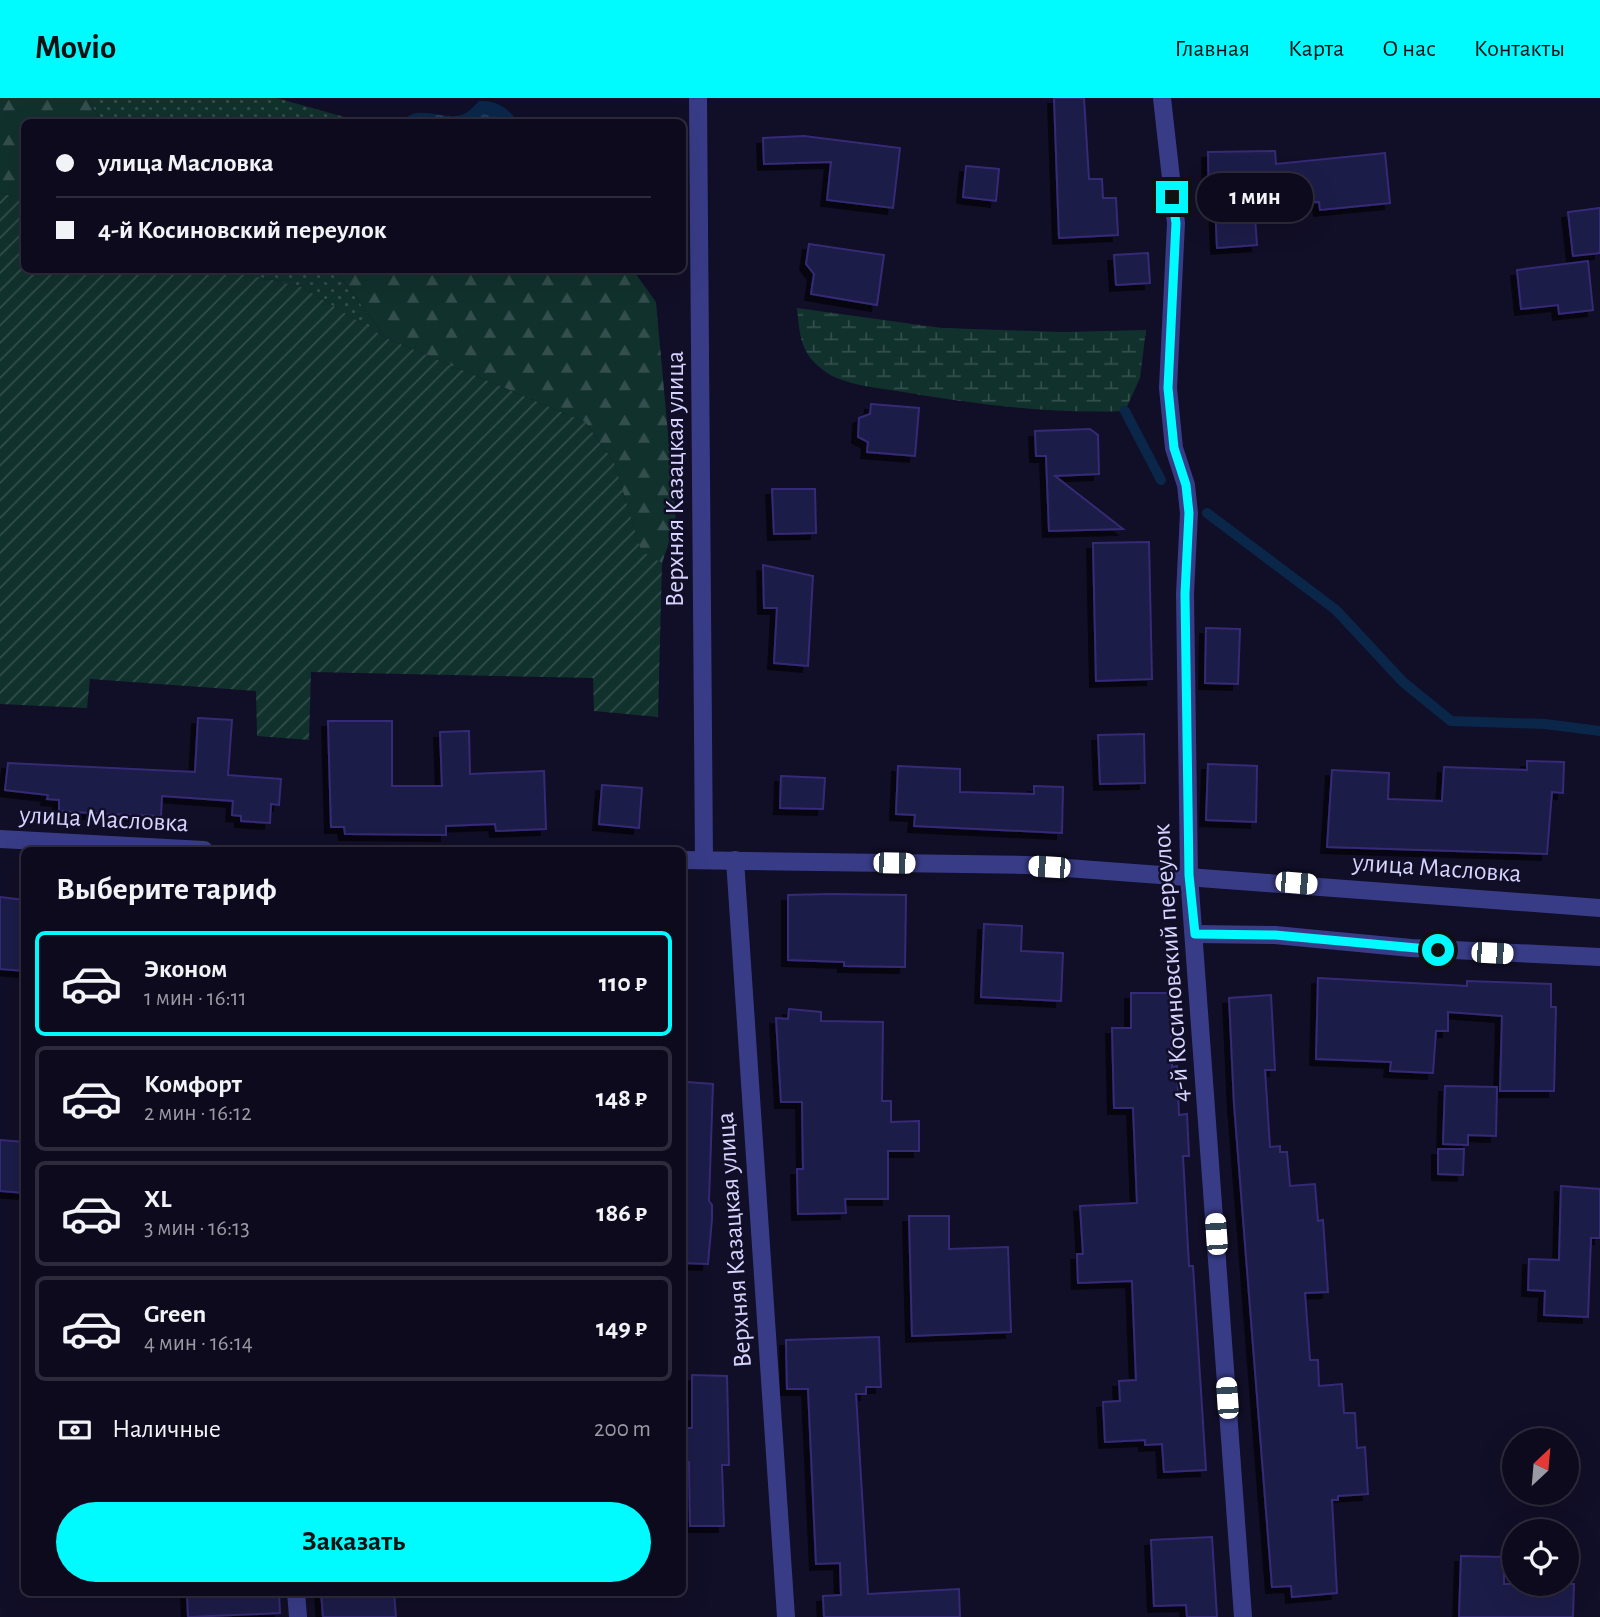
<!DOCTYPE html>
<html lang="ru">
<head>
<meta charset="utf-8">
<style>
	body { margin:0; font-family:"Alegreya Sans",sans-serif; background:#1b182a; color:#f1f3f6; height:100vh; display:flex; flex-direction:column; font-size:26px; white-space:nowrap }
	* { box-sizing:border-box; margin:0 }
	p { font-size:23px; color:#9a9aa4 }
	.icon { flex:none; width:38px; height:38px; fill:none; stroke:currentColor; stroke-width:2; stroke-linecap:round; stroke-linejoin:round }
	.map { position:relative; flex:1; overflow:hidden }
	.panel { position:absolute; left:21px; top:749px; width:665px; height:749px; display:flex; flex-direction:column; background:#0d0a1d; border-radius:10px; box-shadow:0 7px 28px #0002,0 0 0 2px #2d2b3b }
	.panel>* { flex:none }
	.banner { position:absolute; left:21px; top:21px; width:665px; height:154px; border-radius:10px; box-shadow:0 7px 28px #0002,0 0 0 2px #2d2b3b; display:grid; align-content:center; height:154px; padding:0 35px; background:#0d0a1d }
	.needle { width:46px; rotate:26deg }
	.controls { position:absolute; left:1502px; top:1330px; display:grid; gap:14px }
	.controls a { display:grid; place-items:center; width:77px; height:77px; border-radius:50%; background:#0d0a1d; box-shadow:0 7px 28px #0002,0 0 0 2px #2d2b3b; font-size:35px }
	.end { position:absolute; width:32px; height:32px; margin:-16px; border:9px solid #00fbff; background:#111; box-shadow:0 0 0 4px #111 }
	.from { border-radius:50% }
	.bubble { position:absolute; height:49px; border-radius:24px; background:#0d0a1d; box-shadow:0 7px 28px #0002,0 0 0 2px #2d2b3b; font-size:23px; font-weight:700; line-height:49px; text-align:center }
	.car { position:absolute; width:21px; height:42px; margin:-21px -10px; border-radius:9px; box-shadow:0 0 5px 2px #0007; background:linear-gradient(#fff 24%,#345 0 40%,#fff 0 76%,#345 0 86%,#fff 0) }
	.banner b { display:flex; align-items:center; gap:24px; height:66px; font-size:26px }
	.banner b+b { border-top:2px solid #2d2b3b }
	.banner i { width:18px; height:18px; background:#f1f3f6 }
	ul { padding:0; list-style:none }
	li { display:flex; align-items:center; gap:21px; height:105px; margin:0 14px 10px; padding:0 21px; border:4px solid #2d2b3b; border-radius:10px }
	li div { flex:1 }
	li b { display:block; font-size:26px }
	li em { font-style:normal; font-weight:700 }
	li.active { border-color:#00fbff }
	li>.icon { width:63px; height:63px; stroke-width:1.5 }
	h2 { padding:0 35px; font-size:32px; line-height:84px }
	.pay { display:flex; align-items:center; gap:18px; height:77px; padding:0 35px; font-size:26px }
	.pay p { margin-inline-start:auto }
	.action { display:flex; gap:14px; margin-top:auto; padding:14px 35px }
	.action a { flex:1; height:80px; border-radius:42px; background:#00fbff; color:#111; font-size:28px; font-weight:700; line-height:80px; text-align:center }
	header { display:flex; align-items:center; gap:42px; box-sizing:border-box; height:98px; padding:0 35px; background:#00fbff; color:#111 }
	header strong { font-size:33px }
	nav { display:flex; gap:38px; margin-inline-start:auto; font-size:24px }
	.map>svg:first-child { display:block }
	.grass { fill:url(#grass-dots) }
	.forest { fill:url(#forest-firs) }
	.wetland { fill:url(#wetland-marsh) }
	.garden { fill:url(#garden-furrows) }
	.water { fill:url(#water-ripples) }
	.lines { fill:none; stroke-linecap:round; stroke-linejoin:round }
	.stream { stroke:#0a274a; stroke-width:10 }
	.building { fill:#1f1a48; stroke:#342b75; stroke-width:2; filter:url(#shadow) }
	.street { stroke:#383c87; stroke-width:18 }
	.route { stroke:#00fbff; stroke-width:9 }
	.labels { text-anchor:middle; dominant-baseline:central; stroke-width:5; stroke-linejoin:round; paint-order:stroke }
	.street-label { font-size:26px; fill:#d5d4ff; stroke:#110e27 }
</style>
</head>
<body>
<header>
<strong>Movio</strong>
<nav><a>Главная</a><a>Карта</a><a>О нас</a><a>Контакты</a></nav>
</header>
<div class="map">
<svg width="1600" height="1519" viewBox="0 0 1600 1519">
	<defs>
		<pattern id="grass-dots" width="8" height="8" patternUnits="userSpaceOnUse" patternTransform="scale(1.75)"><rect width="8" height="8" fill="#11312d"/><path d="M2 2h.1M6 6h.1" fill="none" stroke="#334e4c" stroke-width="1.8" stroke-linecap="round"/></pattern>
		<pattern id="forest-firs" width="22" height="20" patternUnits="userSpaceOnUse" patternTransform="scale(1.75)"><rect width="22" height="20" fill="#11312d"/><path d="M5 1l3.5 6h-7zM16 11l3.5 6h-7z" fill="#334e4c"/></pattern>
		<pattern id="wetland-marsh" width="20" height="14" patternUnits="userSpaceOnUse" patternTransform="scale(1.75)"><rect width="20" height="14" fill="#11312d"/><path d="M1 5h8M5 5V1M11 12h8M15 12V8" fill="none" stroke="#334e4c"/></pattern>
		<pattern id="garden-furrows" width="10" height="10" patternUnits="userSpaceOnUse" patternTransform="scale(1.75)"><rect width="10" height="10" fill="#11312d"/><path d="M-1 1l2-2M0 10L10 0M9 11l2-2" fill="none" stroke="#334e4c"/></pattern>
		<pattern id="water-ripples" width="26" height="14" patternUnits="userSpaceOnUse" patternTransform="scale(1.75)"><rect width="26" height="14" fill="#0a274a"/><path d="M2 4q2-2 4 0t4 0M15 11q2-2 4 0t4 0" fill="none" stroke="#2d4565"/></pattern>
		<filter id="shadow"><feDropShadow dx="-6" dy="6" stdDeviation="0" flood-color="#0009"/></filter>
	</defs>
	<rect width="100%" height="100%" fill="#110e27"/>
	<g class="grass">
		<polygon points="88,0 277,0 362,24 101,24"/>
		<polygon points="229,172 335,172 386,240 302,189"/>
	</g>
	<g class="forest">
		<polygon points="0,0 88,0 101,24 24,24 24,101 0,95"/>
		<polygon points="335,172 633,172 656,204 676,424 662,465 641,454 614,364 585,324 386,240"/>
	</g>
	<path class="wetland" d="M797,210L942,230L1063,234L1146,232L1140,280L1125,313C1048,316 973,306 897,293C878,290 841,286 826,274C800,256 800,239 797,210Z"/>
	<polygon class="garden" points="0,95 24,101 24,172 229,172 302,189 386,240 585,324 614,364 641,453 662,465 658,619 594,613 593,580 311,574 309,642 257,638 256,593 90,581 87,610 0,606"/>
	<path class="water" d="M479,3C497,2 508,10 518,24H402C417,3 447,26 466,15C471,12 475,7 479,3Z"/>
	<g class="lines">
		<g class="stream">
			<polyline points="1125,313 1161,382"/>
			<polyline points="1207,415 1336,512 1403,584 1451,623 1545,626 1600,633"/>
		</g>
	</g>
	<g class="building">
		<polygon points="1054,0 1084,0 1089,81 1102,81 1103,100 1116,100 1118,137 1059,140"/>
		<polygon points="804,38 900,50 893,110 827,102 831,64 764,66 763,40"/>
		<polygon points="1275,53 1276,66 1385,55 1390,105 1320,112 1319,104 1254,105 1257,147 1217,150 1215,106 1209,106 1208,54"/>
		<polygon points="966,68 999,71 996,103 963,99"/>
		<polygon points="1600,110 1600,155 1573,158 1568,114"/>
		<polygon points="809,146 884,157 877,207 811,196 814,176 806,166"/>
		<polygon points="1148,155 1150,185 1116,187 1114,157"/>
		<polygon points="1588,163 1593,212 1559,216 1558,207 1521,211 1517,172"/>
		<polygon points="871,306 919,310 915,358 867,354 868,344 858,339 859,320 870,316"/>
		<polygon points="1090,331 1098,337 1099,376 1055,378 1123,431 1049,433 1046,358 1036,358 1035,333"/>
		<polygon points="772,391 815,391 816,435 774,436"/>
		<polygon points="1149,444 1152,581 1096,583 1093,445"/>
		<polygon points="763,467 813,478 808,568 774,565 777,510 764,510"/>
		<polygon points="1206,530 1240,531 1238,586 1205,585"/>
		<polygon points="198,620 232,622 228,677 281,681 279,707 271,706 270,725 241,723 241,718 232,717 233,703 162,698 161,718 106,716 59,713 59,702 47,701 48,697 5,692 8,665 195,674"/>
		<polygon points="328,623 392,623 392,688 442,688 440,634 469,633 470,676 544,673 546,731 496,733 495,726 446,728 446,737 345,736 344,729 331,729"/>
		<polygon points="1144,636 1145,685 1100,686 1098,637"/>
		<polygon points="1527,663 1564,664 1563,695 1552,694 1547,756 1327,749 1332,672 1389,675 1388,701 1442,703 1444,669 1527,672"/>
		<polygon points="1208,666 1257,668 1256,724 1206,722"/>
		<polygon points="898,668 960,671 960,694 1034,696 1034,688 1063,689 1062,735 914,728 915,717 896,716"/>
		<polygon points="781,678 825,680 823,711 780,710"/>
		<polygon points="602,687 642,690 639,730 599,726"/>
		<polygon points="831,796 906,797 905,869 844,868 844,864 788,862 788,797"/>
		<polygon points="0,799 24,802 24,873 0,871"/>
		<polygon points="984,826 1022,828 1021,853 1063,855 1061,903 981,899"/>
		<polygon points="1318,880 1467,888 1467,883 1551,886 1551,909 1556,909 1554,993 1500,993 1502,918 1448,914 1448,933 1436,933 1433,975 1390,973 1391,964 1316,961"/>
		<polygon points="1131,895 1171,895 1172,969 1177,968 1179,1017 1187,1016 1189,1058 1183,1058 1189,1168 1193,1168 1206,1372 1164,1374 1162,1346 1145,1347 1145,1342 1105,1344 1103,1304 1120,1303 1119,1283 1136,1282 1132,1183 1078,1185 1077,1156 1083,1156 1080,1108 1137,1105 1133,1010 1114,1010 1112,930 1131,930"/>
		<polygon points="1271,897 1275,972 1265,972 1270,1049 1280,1048 1280,1054 1287,1054 1290,1088 1315,1086 1318,1123 1323,1122 1328,1194 1305,1195 1310,1262 1318,1262 1319,1288 1342,1286 1344,1315 1355,1315 1357,1350 1365,1349 1368,1396 1338,1398 1338,1402 1332,1402 1337,1495 1292,1499 1291,1488 1272,1489 1234,1006 1229,900"/>
		<polygon points="789,911 821,914 821,923 883,924 882,1003 891,1003 891,1024 919,1023 919,1053 888,1053 888,1101 845,1101 846,1115 798,1116 797,1071 803,1071 802,1004 781,1004 776,920 788,921"/>
		<polygon points="687,984 713,986 709,1103 712,1107 712,1121 708,1166 682,1165 682,1068"/>
		<polygon points="1445,988 1497,989 1496,1038 1468,1037 1468,1047 1443,1046"/>
		<polygon points="0,1042 24,1044 24,1095 0,1093"/>
		<polygon points="1438,1051 1464,1051 1463,1077 1438,1076"/>
		<polygon points="1561,1088 1600,1091 1600,1140 1591,1140 1588,1219 1544,1217 1545,1193 1528,1192 1529,1161 1559,1162"/>
		<polygon points="909,1118 949,1118 949,1151 1008,1149 1011,1234 912,1238"/>
		<polygon points="879,1239 881,1289 866,1289 866,1296 856,1296 868,1496 959,1491 960,1519 824,1519 823,1498 841,1497 840,1465 816,1466 808,1291 787,1291 786,1242"/>
		<polygon points="692,1277 727,1278 729,1367 722,1367 724,1428 690,1428 689,1364 682,1363 682,1330 692,1330"/>
		<polygon points="1212,1439 1217,1519 1187,1519 1186,1507 1154,1508 1151,1442"/>
		<polygon points="1461,1458 1504,1459 1504,1486 1574,1486 1573,1519 1459,1519"/>
		<polygon points="187,1494 279,1494 280,1515 188,1519"/>
		<polygon points="321,1494 394,1494 396,1519 323,1519"/>
	</g>
	<g class="lines">
		<g class="street">
			<polyline points="698,0 704,762"/>
			<polyline points="1162,0 1176,125 1168,290 1174,350 1186,387 1189,415 1185,496 1189,777 1243,1519"/>
			<polyline points="0,741 204,752"/>
			<polyline points="682,762 1027,767 1600,810"/>
			<polyline points="735,762 786,1519"/>
			<polyline points="1195,836 1275,837 1411,850 1600,859"/>
			<polyline points="296,1494 298,1519"/>
		</g>
	</g>
	<g class="lines">
		<polyline class="route" points="1172,99 1176,125 1168,290 1174,350 1186,387 1189,415 1185,496 1189,777 1195,836 1275,837 1438,852"/>
	</g>
	<g class="labels">
		<g class="street-label">
			<text transform="translate(675 381) rotate(-90)">Верхняя Казацкая улица</text>
			<text transform="translate(104 721) rotate(3)">улица Масловка</text>
			<text transform="translate(1437 770) rotate(4)">улица Масловка</text>
			<text transform="translate(1171 865) rotate(-94)">4-й Косиновский переулок</text>
			<text transform="translate(734 1142) rotate(-94)">Верхняя Казацкая улица</text>
		</g>
	</g>
</svg>
<div class="controls">
<a><svg class="needle" viewBox="-14 -14 28 28"><path d="M0-13l5 13h-10z" fill="#e53935"/><path d="M0 13l5-13h-10z" fill="#9a9aa4"/></svg></a>
<a><svg class="icon" aria-label="locate" viewBox="0 0 24 24"><circle cx="12" cy="12" r="6"/><path d="M12 2v4M12 18v4M2 12h4M18 12h4"/></svg></a>
</div>
<i class="end from" style="left:1438px;top:852px"></i>
<i class="end" style="left:1172px;top:99px"></i>
<div class="bubble" style="left:1197px;top:75px;width:116px">1 мин</div>
<i class="car" style="left:894px;top:765px;rotate:91deg"></i>
<i class="car" style="left:1049px;top:769px;rotate:274deg"></i>
<i class="car" style="left:1296px;top:785px;rotate:95deg"></i>
<i class="car" style="left:1492px;top:855px;rotate:93deg"></i>
<i class="car" style="left:1216px;top:1136px;rotate:356deg"></i>
<i class="car" style="left:1227px;top:1300px;rotate:356deg"></i>
<div class="banner">
<b><i class="from"></i>улица Масловка</b>
<b><i></i>4-й Косиновский переулок</b>
</div>
<section class="panel">
<h2>Выберите тариф</h2>
<ul>
<li class="active"><svg class="icon" aria-label="car" viewBox="0 0 24 24"><path d="M5 17H2v-5l4-1 3-4h7l3 4 3 1v5h-3M9 17h6M6 11h13"/><circle cx="7" cy="17" r="2"/><circle cx="17" cy="17" r="2"/></svg><div><b>Эконом</b><p>1 мин · 16:11</p></div><em>110 ₽</em></li>
<li><svg class="icon" aria-label="car" viewBox="0 0 24 24"><path d="M5 17H2v-5l4-1 3-4h7l3 4 3 1v5h-3M9 17h6M6 11h13"/><circle cx="7" cy="17" r="2"/><circle cx="17" cy="17" r="2"/></svg><div><b>Комфорт</b><p>2 мин · 16:12</p></div><em>148 ₽</em></li>
<li><svg class="icon" aria-label="car" viewBox="0 0 24 24"><path d="M5 17H2v-5l4-1 3-4h7l3 4 3 1v5h-3M9 17h6M6 11h13"/><circle cx="7" cy="17" r="2"/><circle cx="17" cy="17" r="2"/></svg><div><b>XL</b><p>3 мин · 16:13</p></div><em>186 ₽</em></li>
<li><svg class="icon" aria-label="car" viewBox="0 0 24 24"><path d="M5 17H2v-5l4-1 3-4h7l3 4 3 1v5h-3M9 17h6M6 11h13"/><circle cx="7" cy="17" r="2"/><circle cx="17" cy="17" r="2"/></svg><div><b>Green</b><p>4 мин · 16:14</p></div><em>149 ₽</em></li>
</ul>
<div class="pay"><svg class="icon" aria-label="cash" viewBox="0 0 24 24"><path d="M3 7h18v10H3z"/><circle cx="12" cy="12" r="2"/></svg>Наличные<p>200 m</p></div>
<div class="action"><a>Заказать</a></div>
</section>
</div>
</body>
</html>
